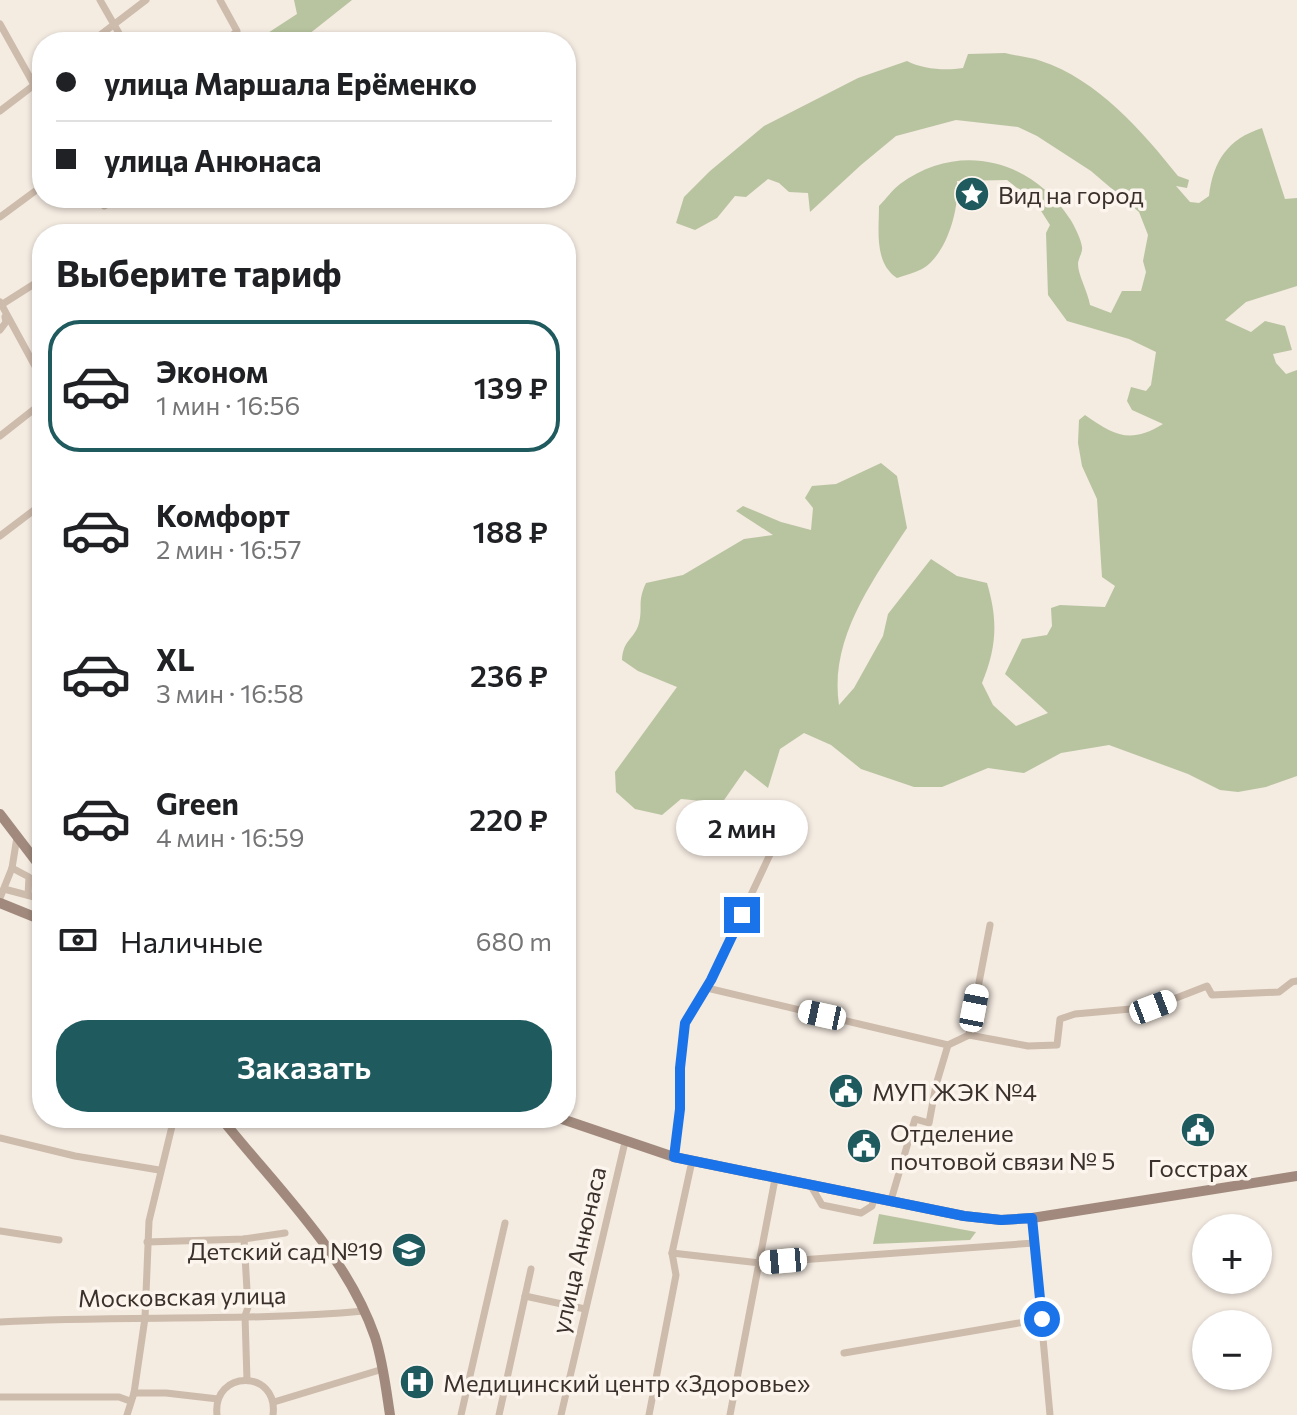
<!DOCTYPE html>
<html lang="ru">
<head>
<meta charset="utf-8">
<style>
	body { margin:0; font-family:Commissioner,sans-serif; background:#f6f6f6; color:#202124; height:100vh; display:flex; flex-direction:column; font-size:30px; white-space:nowrap }
	* { box-sizing:border-box; margin:0 }
	p { font-size:26px; color:#757577 }
	.icon { flex:none; width:44px; height:44px; fill:none; stroke:currentColor; stroke-width:2; stroke-linecap:round; stroke-linejoin:round }
	.map { position:relative; flex:1; overflow:hidden }
	.side { position:absolute; left:32px; top:224px; width:544px; height:904px; display:flex; flex-direction:column; background:#fff; border-radius:32px; box-shadow:0 2px 6px #0004 }
	.side>* { flex:none }
	.hud { position:absolute; left:32px; top:32px; width:544px; height:176px; border-radius:32px; box-shadow:0 2px 6px #0004; display:grid; align-content:center; height:176px; padding:0 24px; background:#fff }
	.buttons { position:absolute; left:1192px; top:1214px; display:grid; gap:16px }
	.buttons a { display:grid; place-items:center; width:80px; height:80px; border-radius:50%; background:#fff; box-shadow:0 2px 6px #0004; font-size:40px }
	.end { position:absolute; width:36px; height:36px; margin:-18px; border:10px solid #1a73e8; background:#fff; box-shadow:0 0 0 4px #fff }
	.from { border-radius:50% }
	.bubble { position:absolute; height:56px; border-radius:28px; background:#fff; box-shadow:0 2px 6px #0004; font-size:26px; font-weight:600; line-height:56px; text-align:center }
	.car { position:absolute; width:24px; height:48px; margin:-24px -12px; border-radius:10px; box-shadow:0 0 6px 2px #0007; background:linear-gradient(#fff 24%,#345 0 40%,#fff 0 76%,#345 0 86%,#fff 0) }
	.hud b { display:flex; align-items:center; gap:28px; height:76px; font-size:30px }
	.hud b+b { border-top:2px solid #e0e0e0 }
	.hud i { width:20px; height:20px; background:#202124 }
	ul { padding:0; list-style:none }
	li { display:flex; align-items:center; gap:24px; height:132px; margin:0 16px 12px; padding:0 8px; border:4px solid transparent; border-radius:32px }
	li div { flex:1 }
	li b { display:block; font-size:30px }
	li em { font-style:normal; font-weight:600 }
	li.active { border-color:#1f5a5e }
	li>.icon { width:72px; height:72px; stroke-width:1.5 }
	h2 { padding:0 24px; font-size:36px; line-height:96px }
	.pay { display:flex; align-items:center; gap:20px; height:88px; padding:0 24px; font-size:30px }
	.pay p { margin-inline-start:auto }
	.primary-button { display:flex; gap:16px; margin-top:auto; padding:16px 24px }
	.primary-button a { flex:1; height:92px; border-radius:32px; background:#1f5a5e; color:#fff; font-size:32px; font-weight:600; line-height:92px; text-align:center }
	.map>svg:first-child { display:block }
	.green { fill:#b8c4a0 }
	.lines { fill:none; stroke-linecap:round; stroke-linejoin:round }
	.street { stroke:#cdbbac; stroke-width:7 }
	.secondary { stroke:#a18a7d; stroke-width:10 }
	.route { stroke:#1a73e8; stroke-width:10 }
	.labels { text-anchor:middle; dominant-baseline:central; stroke-width:7; stroke-linejoin:round; paint-order:stroke }
	.poi-label { font-size:24px; fill:#3b302b; stroke:#fbf5ee; text-anchor:start }
	.street-label { font-size:24px; fill:#3b302b; stroke:#fbf5ee }
</style>
</head>
<body>
<div class="map">
<svg width="1297" height="1415" viewBox="0 0 1297 1415">
	<rect width="100%" height="100%" fill="#f4ebe1"/>
	<g class="green">
		<polygon points="294,0 352,0 299,42 254,42 297,14"/>
		<path d="M1005,53C1017,56 1030,57 1041,61C1097,79 1143,132 1178,176L1189,180L1187,188L1176,186L1190,202L1199,203L1209,196C1213,161 1228,139 1262,128L1285,199L1297,198V286L1246,302L1225,320L1251,332L1265,321L1285,326L1292,350L1273,354L1276,363L1286,374L1297,370V776L1266,787L1238,792L1220,790L1188,774L1109,745L1061,753L1024,773L988,768L942,787H914L861,769L831,745L804,733L780,749L768,788L745,770L722,803L681,799L662,815L635,809L616,792L615,772L677,687L638,671L622,660C623,639 635,639 639,623C643,607 637,602 646,583L683,575L744,539L773,535L736,511L743,506L781,522L811,530L813,508L805,498L812,486L836,484L881,463L897,476L907,528C873,580 829,639 839,705L854,688L883,636L888,614L931,559L957,576L987,583C998,620 997,647 982,683L993,705L1016,726L1048,713L1005,674L1022,639L1047,635L1052,626L1051,608L1060,605L1105,607L1115,586L1102,577L1097,499L1082,466L1078,443L1079,420L1085,415C1115,436 1130,444 1163,424L1132,410L1127,401L1131,387L1146,391L1151,385L1156,352L1129,339L1067,321L1048,295L1046,233L1050,225L1036,203L1007,180L957,181C960,207 947,255 922,269C914,273 905,275 897,278C874,263 879,231 879,206C886,199 892,190 900,184C959,141 1031,159 1070,219C1074,225 1081,239 1082,247C1083,252 1078,259 1078,264C1078,275 1088,292 1090,305L1111,313L1122,291H1141L1146,272L1143,261L1148,235L1139,212L1091,171L1037,136L1018,127L956,120L896,136L861,165L810,212L808,193L789,192L779,183L768,179L746,197L735,196L717,218L695,230L676,223L684,197L710,171L764,126L858,78L907,61C922,69 945,71 963,68L968,54Z"/>
		<polygon points="879,1214 976,1232 970,1240 873,1244"/>
	</g>
	<g class="lines">
		<g class="street">
			<polyline points="100,0 124,42"/>
			<polyline points="220,0 237,31 225,42"/>
			<polyline points="0,24 42,99"/>
			<polyline points="91,42 146,0"/>
			<polyline points="0,111 42,79"/>
			<polyline points="99,198 104,206 120,198"/>
			<polyline points="260,198 268,204"/>
			<polyline points="0,217 42,186"/>
			<polyline points="0,302 42,379"/>
			<polyline points="1,305 42,279"/>
			<polyline points="0,330 6,322 5,317"/>
			<polyline points="0,436 42,403"/>
			<polyline points="0,536 42,504"/>
			<polyline points="12,868 29,877 28,895"/>
			<polyline points="4,889 42,899"/>
			<polyline points="0,898 12,868 17,837"/>
			<polyline points="707,988 948,1045 969,1035"/>
			<polyline points="969,1035 1028,1046 1057,1045 1060,1019 1075,1014 1153,1007 1207,986 1212,995 1279,992 1292,982 1297,981"/>
			<polyline points="969,1035 990,925"/>
			<polyline points="0,1138 75,1156 159,1170"/>
			<polyline points="674,1157 680,1109 680,1068 685,1023 711,980 773,848"/>
			<polyline points="811,1186 822,1205 861,1213 872,1206 874,1197"/>
			<polyline points="891,1200 915,1119 929,1123 936,1085 948,1045"/>
			<polyline points="1032,1218 1050,1415"/>
			<polyline points="0,1231 59,1240"/>
			<polyline points="244,1239 248,1307 245,1316 247,1380"/>
			<polyline points="147,1242 244,1239 285,1233"/>
			<polyline points="672,1253 760,1263 1034,1243"/>
			<polyline points="525,1296 585,1309"/>
			<path d="M0,1322C121,1315 243,1322 364,1311"/>
			<polyline points="844,1353 1042,1319"/>
			<polyline points="134,1393 166,1393 218,1399"/>
			<polyline points="0,1397 119,1397 130,1401"/>
			<polyline points="274,1402 383,1369"/>
			<polyline points="127,1415 134,1393 145,1318 149,1221 174,1118"/>
			<path d="M217,1415C212,1369 279,1369 273,1415"/>
			<polyline points="461,1415 505,1223"/>
			<polyline points="499,1415 531,1269"/>
			<polyline points="561,1415 625,1142"/>
			<polyline points="649,1415 676,1275 672,1253 692,1161"/>
			<polyline points="730,1415 775,1179"/>
		</g>
		<g class="secondary">
			<polyline points="0,814 42,869"/>
			<polyline points="0,903 42,920"/>
			<path d="M221,1118C275,1186 346,1253 375,1337C383,1362 386,1389 390,1415"/>
			<polyline points="559,1118 674,1157 964,1216 1001,1220 1032,1218 1297,1176"/>
		</g>
	</g>
	<g class="lines">
		<polyline class="route" points="742,915 711,980 685,1023 680,1068 680,1109 674,1157 964,1216 1001,1220 1032,1218 1042,1319"/>
	</g>
	<defs>
		<g id="sight-disc" transform="scale(1.8)"><circle r="9.5" fill="#1f5a5e" stroke="#fbf5ee"/><path d="M0-6L1.8-2.2L6-1.7L2.9 1.2L3.7 5.4L0 3.3L-3.7 5.4L-2.9 1.2L-6-1.7L-1.8-2.2Z" fill="#fff"/></g>
		<g id="civic-disc" transform="scale(1.8)"><circle r="9.5" fill="#1f5a5e" stroke="#fbf5ee"/><path d="M-.6-6.5H3V-4.5H.6V-3L4-1V1h2V6H-6V1h2V-1L-.6-3ZM-1.2 2.5V6h2.4V2.5Z" fill="#fff"/></g>
		<g id="school-disc" transform="scale(1.8)"><circle r="9.5" fill="#1f5a5e" stroke="#fbf5ee"/><path d="M0-5L7-2L0 1L-7-2ZM-4 1L0 2.5L4 1V4Q0 6-4 4Z" fill="#fff"/></g>
		<g id="hospital-disc" transform="scale(1.8)"><circle r="9.5" fill="#1f5a5e" stroke="#fbf5ee"/><path d="M-5-5h3v3.5h4V-5h3V5h-3V1.5h-4V5h-3Z" fill="#fff"/></g>
	</defs>
	<g fill-rule="evenodd">
		<use href="#sight-disc" x="972" y="194"/>
		<use href="#civic-disc" x="846" y="1091"/>
		<use href="#civic-disc" x="1198" y="1130"/>
		<use href="#civic-disc" x="864" y="1146"/>
		<use href="#school-disc" x="409" y="1250"/>
		<use href="#hospital-disc" x="417" y="1382"/>
	</g>
	<g class="labels">
		<g class="poi-label">
			<text x="998" y="194">Вид на город</text>
			<text x="872" y="1091">МУП ЖЭК №4</text>
			<text x="890" y="1132">Отделение<tspan x="890" dy="28">почтовой связи № 5</tspan></text>
			<text x="1198" y="1167" text-anchor="middle">Госстрах</text>
			<text x="383" y="1250" text-anchor="end">Детский сад №19</text>
			<text x="443" y="1382">Медицинский центр «Здоровье»</text>
		</g>
		<g class="street-label">
			<text transform="translate(578 1250) rotate(-77)">улица Анюнаса</text>
			<text transform="translate(182 1296) rotate(-1)">Московская улица</text>
		</g>
	</g>
</svg>
<div class="buttons">
<a>+</a>
<a>−</a>
</div>
<i class="end from" style="left:1042px;top:1319px"></i>
<i class="end" style="left:742px;top:915px"></i>
<div class="bubble" style="left:676px;top:800px;width:132px">2 мин</div>
<i class="car" style="left:1153px;top:1007px;rotate:69deg"></i>
<i class="car" style="left:974px;top:1008px;rotate:11deg"></i>
<i class="car" style="left:822px;top:1015px;rotate:282deg"></i>
<i class="car" style="left:783px;top:1261px;rotate:265deg"></i>
<div class="hud">
<b><i class="from"></i>улица Маршала Ерёменко</b>
<b><i></i>улица Анюнаса</b>
</div>
<section class="side">
<h2>Выберите тариф</h2>
<ul>
<li class="active"><svg class="icon" aria-label="car" viewBox="0 0 24 24"><path d="M5 17H2v-5l4-1 3-4h7l3 4 3 1v5h-3M9 17h6M6 11h13"/><circle cx="7" cy="17" r="2"/><circle cx="17" cy="17" r="2"/></svg><div><b>Эконом</b><p>1 мин · 16:56</p></div><em>139 ₽</em></li>
<li><svg class="icon" aria-label="car" viewBox="0 0 24 24"><path d="M5 17H2v-5l4-1 3-4h7l3 4 3 1v5h-3M9 17h6M6 11h13"/><circle cx="7" cy="17" r="2"/><circle cx="17" cy="17" r="2"/></svg><div><b>Комфорт</b><p>2 мин · 16:57</p></div><em>188 ₽</em></li>
<li><svg class="icon" aria-label="car" viewBox="0 0 24 24"><path d="M5 17H2v-5l4-1 3-4h7l3 4 3 1v5h-3M9 17h6M6 11h13"/><circle cx="7" cy="17" r="2"/><circle cx="17" cy="17" r="2"/></svg><div><b>XL</b><p>3 мин · 16:58</p></div><em>236 ₽</em></li>
<li><svg class="icon" aria-label="car" viewBox="0 0 24 24"><path d="M5 17H2v-5l4-1 3-4h7l3 4 3 1v5h-3M9 17h6M6 11h13"/><circle cx="7" cy="17" r="2"/><circle cx="17" cy="17" r="2"/></svg><div><b>Green</b><p>4 мин · 16:59</p></div><em>220 ₽</em></li>
</ul>
<div class="pay"><svg class="icon" aria-label="cash" viewBox="0 0 24 24"><path d="M3 7h18v10H3z"/><circle cx="12" cy="12" r="2"/></svg>Наличные<p>680 m</p></div>
<div class="primary-button"><a>Заказать</a></div>
</section>
</div>
</body>
</html>
